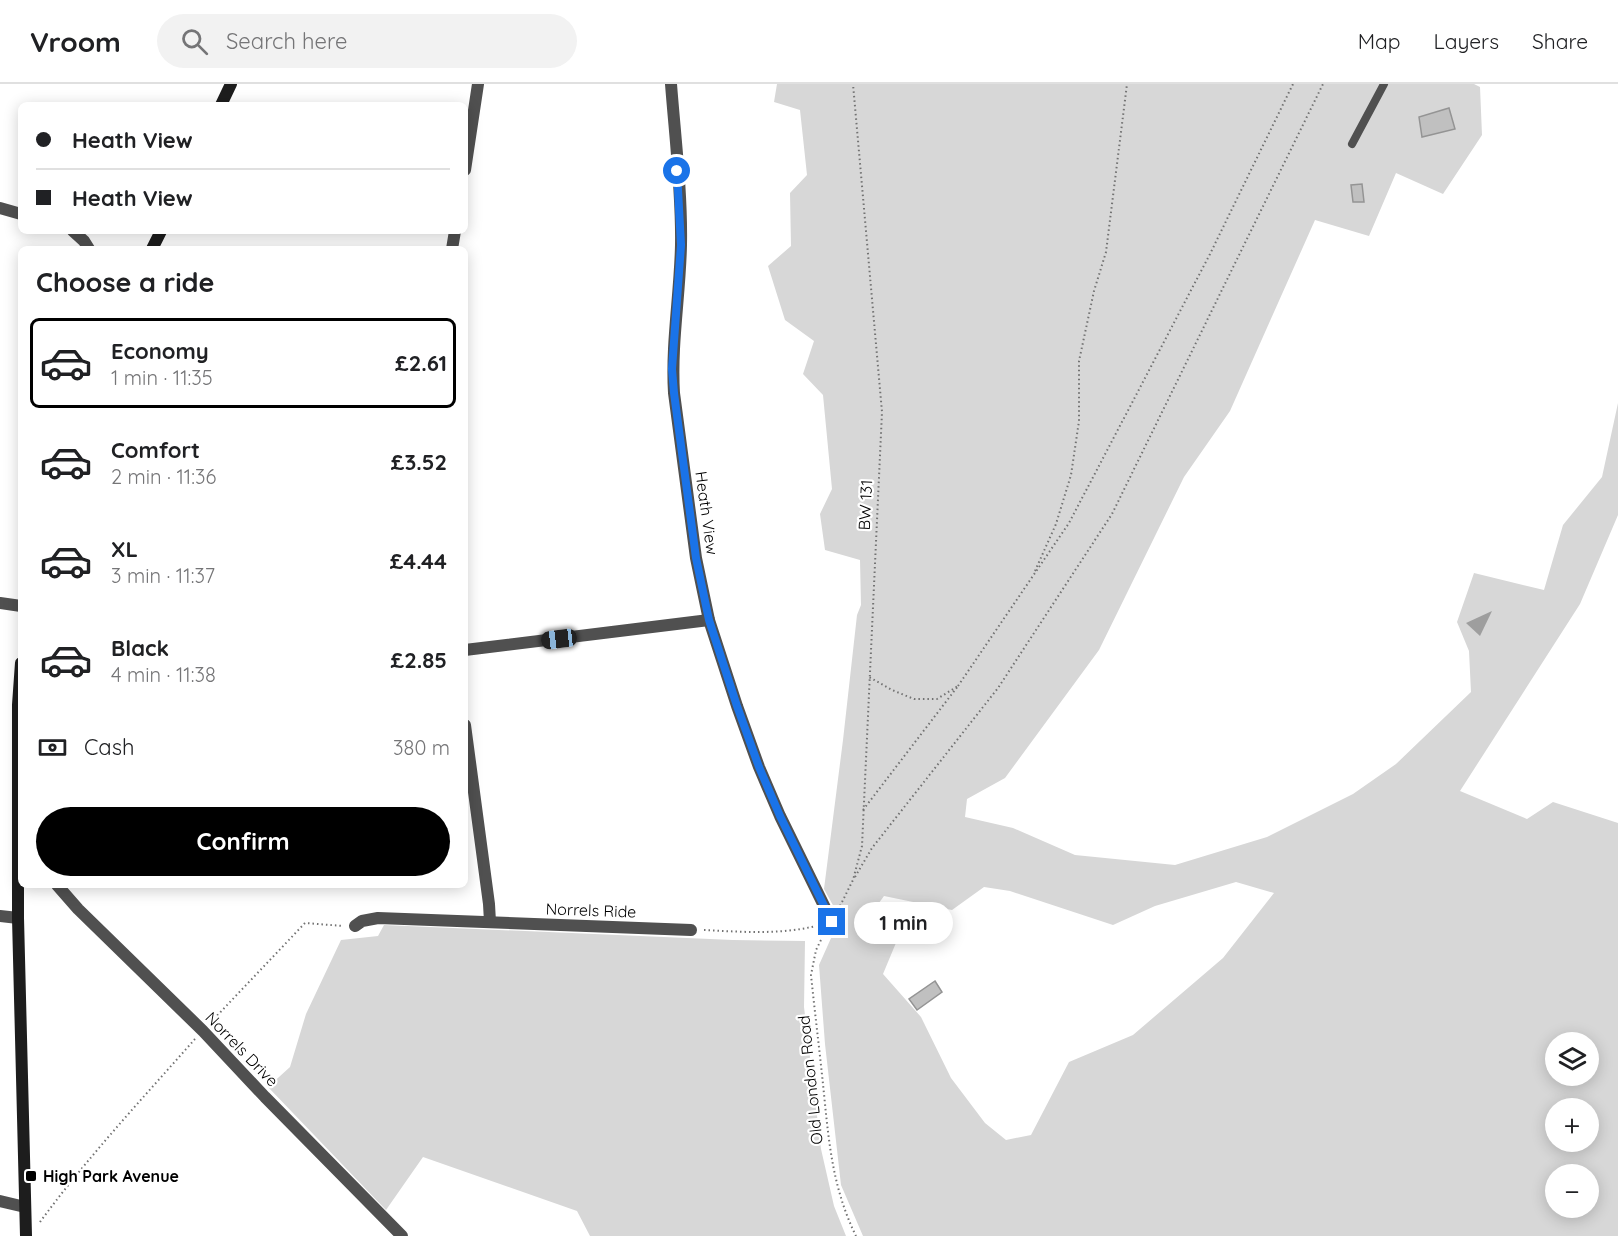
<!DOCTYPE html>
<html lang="en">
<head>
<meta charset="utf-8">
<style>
	body { margin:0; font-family:Quicksand,sans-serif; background:#f2f2f2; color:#202124; height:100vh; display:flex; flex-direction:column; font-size:22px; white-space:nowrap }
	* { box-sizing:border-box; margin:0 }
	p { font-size:20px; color:#757577 }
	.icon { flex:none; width:33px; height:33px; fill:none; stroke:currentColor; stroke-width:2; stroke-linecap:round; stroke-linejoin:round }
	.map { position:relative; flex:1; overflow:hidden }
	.sheet { position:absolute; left:18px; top:162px; width:450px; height:642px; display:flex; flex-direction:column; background:#fff; border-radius:9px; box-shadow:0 3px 15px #0003 }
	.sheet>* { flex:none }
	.top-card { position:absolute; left:18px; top:18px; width:450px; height:132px; border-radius:9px; box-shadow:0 3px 15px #0003; display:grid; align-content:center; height:132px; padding:0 18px; background:#fff }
	.buttons { position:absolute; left:1545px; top:948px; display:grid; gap:12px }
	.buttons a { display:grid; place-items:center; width:54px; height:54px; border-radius:50%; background:#fff; box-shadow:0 3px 15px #0003; font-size:30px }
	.end { position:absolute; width:27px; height:27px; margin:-14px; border:8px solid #1a73e8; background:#fff; box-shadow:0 0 0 3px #fff }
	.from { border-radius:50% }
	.bubble { position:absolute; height:42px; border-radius:21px; background:#fff; box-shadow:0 3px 15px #0003; font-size:20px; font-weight:800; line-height:42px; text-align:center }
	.car { position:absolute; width:18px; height:36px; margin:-18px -9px; border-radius:8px; box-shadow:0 0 4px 2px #0007; background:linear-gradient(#222 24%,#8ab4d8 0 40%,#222 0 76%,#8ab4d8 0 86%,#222 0) }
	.top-card b { display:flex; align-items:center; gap:21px; height:57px; font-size:22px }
	.top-card b+b { border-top:2px solid #e0e0e0 }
	.top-card i { width:15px; height:15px; background:#202124 }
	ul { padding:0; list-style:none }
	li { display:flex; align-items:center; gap:18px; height:90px; margin:0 12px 9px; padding:0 6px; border:3px solid transparent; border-radius:9px }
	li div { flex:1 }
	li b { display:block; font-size:22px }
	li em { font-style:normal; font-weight:800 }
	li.on { border-color:#000 }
	li>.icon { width:54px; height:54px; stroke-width:1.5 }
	h2 { padding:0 18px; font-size:27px; line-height:72px }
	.pay { display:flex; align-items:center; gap:15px; height:66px; padding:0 18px; font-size:22px }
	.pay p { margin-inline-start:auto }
	.cta { display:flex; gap:12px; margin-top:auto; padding:12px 18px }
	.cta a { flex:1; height:69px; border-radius:36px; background:#000; color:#fff; font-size:24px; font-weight:800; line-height:69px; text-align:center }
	header { display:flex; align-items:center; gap:36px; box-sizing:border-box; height:84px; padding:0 30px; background:#fff; border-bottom:2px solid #e0e0e0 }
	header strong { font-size:28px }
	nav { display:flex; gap:33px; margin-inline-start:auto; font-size:21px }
	.search { width:420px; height:54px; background:#f2f2f2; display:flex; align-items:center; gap:15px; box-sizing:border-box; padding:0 21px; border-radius:33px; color:#757577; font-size:22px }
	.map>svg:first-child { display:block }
	.green { fill:#d7d7d7; fill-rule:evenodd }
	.water { fill:#9e9e9e }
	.building { fill:#c0c0c0; stroke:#949494; stroke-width:1.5 }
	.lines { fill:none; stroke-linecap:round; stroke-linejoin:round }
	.path { stroke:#727272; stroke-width:2; stroke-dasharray:1.5 3; stroke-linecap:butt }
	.lane { stroke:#505050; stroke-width:8 }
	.street { stroke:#505050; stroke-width:12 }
	.secondary { stroke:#1d1d1d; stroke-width:12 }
	.route { stroke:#1a73e8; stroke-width:8 }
	.poi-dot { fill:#000; stroke:#fff; stroke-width:2 }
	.labels { text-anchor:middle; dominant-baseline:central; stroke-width:4.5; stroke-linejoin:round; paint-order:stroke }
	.street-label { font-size:16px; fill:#000; stroke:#fff }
	.poi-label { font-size:16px; font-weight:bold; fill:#000; stroke:#fff; text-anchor:start }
</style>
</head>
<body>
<header>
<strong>Vroom</strong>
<div class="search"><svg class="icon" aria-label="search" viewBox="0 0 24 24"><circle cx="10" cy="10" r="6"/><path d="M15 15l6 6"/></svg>Search here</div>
<nav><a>Map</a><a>Layers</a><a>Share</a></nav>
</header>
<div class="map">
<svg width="1618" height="1152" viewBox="0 0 1618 1152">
	<rect width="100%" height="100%" fill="#fff"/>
	<g class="green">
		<path d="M777,0H1474L1480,3L1482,51L1443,110L1396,89L1369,152L1315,136L1230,327L1184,393L1099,566L1005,694L967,715L965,733L1013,744L1075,771L1175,781L1267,753L1353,710L1396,680L1471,608L1469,567L1457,538L1474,489L1544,506L1563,441L1602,393L1618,319V431L1580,520L1460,707L1527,735L1553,718L1618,739V1152H863L841,1101L825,960L819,881L840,834L824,805L843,656L857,531L861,521L860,476L825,466L820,430L832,405L823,311L803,290L814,257L785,236L768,182L791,162L790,109L807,91L800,26L774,18ZM1449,24L1455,45L1422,53L1419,33ZM1236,798L1274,809L1223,874L1133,951L1069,978L1031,1051L1006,1056L985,1039L951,994L921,933L883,890L898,854L868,834L884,812L952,826L984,803L1010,807L1113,841L1155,822ZM1556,958H1588V992H1556ZM1556,1024H1588V1058H1556ZM1556,1090H1588V1124H1556Z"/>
		<polygon points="384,841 733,856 805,857 804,923 821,1065 834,1122 846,1152 590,1152 577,1127 423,1073 386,1126 268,1003 290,983 306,930 341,856 378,852"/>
	</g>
	<polygon class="water" points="1492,527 1480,552 1466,539"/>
	<g class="building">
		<polygon points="1449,24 1455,45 1422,53 1419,33"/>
		<polygon points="1362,100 1364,118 1353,118 1351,101"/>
		<polygon points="935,897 942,908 917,926 909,915"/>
	</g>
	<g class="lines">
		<g class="path">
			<polyline points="1035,487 1056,440 1071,391 1079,337 1079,277 1094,207 1106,168 1127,0"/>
			<polyline points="958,602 1069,439 1210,170 1293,0"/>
			<polyline points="863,726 958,602 937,615 914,615 892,606 869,593"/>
			<polyline points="855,793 872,764 998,604 1112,430 1323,0"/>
			<polyline points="840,822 853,796 862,762 882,328 853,0"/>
			<path d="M704,846C743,848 782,851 820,841"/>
			<path d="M825,848L816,866L811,891C815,930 820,970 824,1010C829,1060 833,1105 856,1152"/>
			<polyline points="211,938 305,839 343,842"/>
			<path d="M40,1138C87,1074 142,1015 195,955"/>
		</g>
		<polyline class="lane" points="1352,60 1384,0"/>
		<g class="street">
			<path d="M671,0C675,52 682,109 681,161C680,211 671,260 674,309L696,474L709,536L737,622L759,683L780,732L832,838"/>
			<polyline points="465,86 478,0"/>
			<polyline points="0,124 21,130"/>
			<polyline points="73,147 84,157 89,165"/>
			<polyline points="452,165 455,147"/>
			<polyline points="0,519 21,522"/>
			<polyline points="465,566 709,536"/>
			<polyline points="465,641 489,820 490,838"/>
			<polyline points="57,801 78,825 203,947 265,1013 402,1152"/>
			<polyline points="0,832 18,834"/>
			<polyline points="355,842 362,837 378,834 691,846"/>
			<polyline points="0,1117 25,1123"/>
		</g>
		<g class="secondary">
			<polyline points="221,21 231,0"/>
			<polyline points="152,165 161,147"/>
			<polyline points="21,579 18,621 18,834 26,1152"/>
		</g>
	</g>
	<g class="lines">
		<polyline class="route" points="677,87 681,161 672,285 674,309 696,474 709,536 737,622 759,683 780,732 832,838"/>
	</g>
	<rect class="poi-dot" x="25" y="1086" width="12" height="12" rx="3"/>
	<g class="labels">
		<g class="street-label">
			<text transform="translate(865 421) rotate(-87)">BW 131</text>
			<text transform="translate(707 429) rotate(82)">Heath View</text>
			<text transform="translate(591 826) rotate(2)">Norrels Ride</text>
			<text transform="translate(242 965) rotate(46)">Norrels Drive</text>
			<text transform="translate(810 996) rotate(-96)">Old London Road</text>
		</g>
		<g class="poi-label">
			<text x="43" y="1092">High Park Avenue</text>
		</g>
	</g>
</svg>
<div class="buttons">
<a><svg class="icon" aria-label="layers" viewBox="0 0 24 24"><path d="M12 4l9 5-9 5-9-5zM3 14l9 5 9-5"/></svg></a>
<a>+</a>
<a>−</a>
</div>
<i class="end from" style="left:677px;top:87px"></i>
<i class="end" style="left:832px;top:838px"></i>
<div class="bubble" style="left:854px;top:818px;width:99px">1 min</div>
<i class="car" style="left:559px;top:555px;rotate:263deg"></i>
<div class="top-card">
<b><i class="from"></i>Heath View</b>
<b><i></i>Heath View</b>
</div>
<section class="sheet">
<h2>Choose a ride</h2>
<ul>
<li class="on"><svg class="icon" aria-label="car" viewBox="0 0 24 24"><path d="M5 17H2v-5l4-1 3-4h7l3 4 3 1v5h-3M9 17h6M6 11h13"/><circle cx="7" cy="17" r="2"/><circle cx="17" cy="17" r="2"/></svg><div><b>Economy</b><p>1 min · 11:35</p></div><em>£2.61</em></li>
<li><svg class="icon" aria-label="car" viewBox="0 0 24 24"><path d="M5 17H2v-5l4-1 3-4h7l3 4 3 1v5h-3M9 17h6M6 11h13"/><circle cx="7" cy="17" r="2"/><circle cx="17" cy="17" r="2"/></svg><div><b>Comfort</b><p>2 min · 11:36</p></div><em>£3.52</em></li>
<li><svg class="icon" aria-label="car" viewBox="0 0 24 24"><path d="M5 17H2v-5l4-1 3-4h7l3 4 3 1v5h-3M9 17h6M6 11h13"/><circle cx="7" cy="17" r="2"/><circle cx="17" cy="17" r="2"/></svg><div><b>XL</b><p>3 min · 11:37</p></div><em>£4.44</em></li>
<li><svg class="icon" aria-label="car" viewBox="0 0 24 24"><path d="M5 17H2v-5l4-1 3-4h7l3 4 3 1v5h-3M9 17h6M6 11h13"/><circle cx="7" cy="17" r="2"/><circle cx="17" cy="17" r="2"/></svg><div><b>Black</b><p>4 min · 11:38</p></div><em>£2.85</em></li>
</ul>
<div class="pay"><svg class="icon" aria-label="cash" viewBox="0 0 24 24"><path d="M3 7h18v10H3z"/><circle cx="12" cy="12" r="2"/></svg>Cash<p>380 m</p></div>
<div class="cta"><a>Confirm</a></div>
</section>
</div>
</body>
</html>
